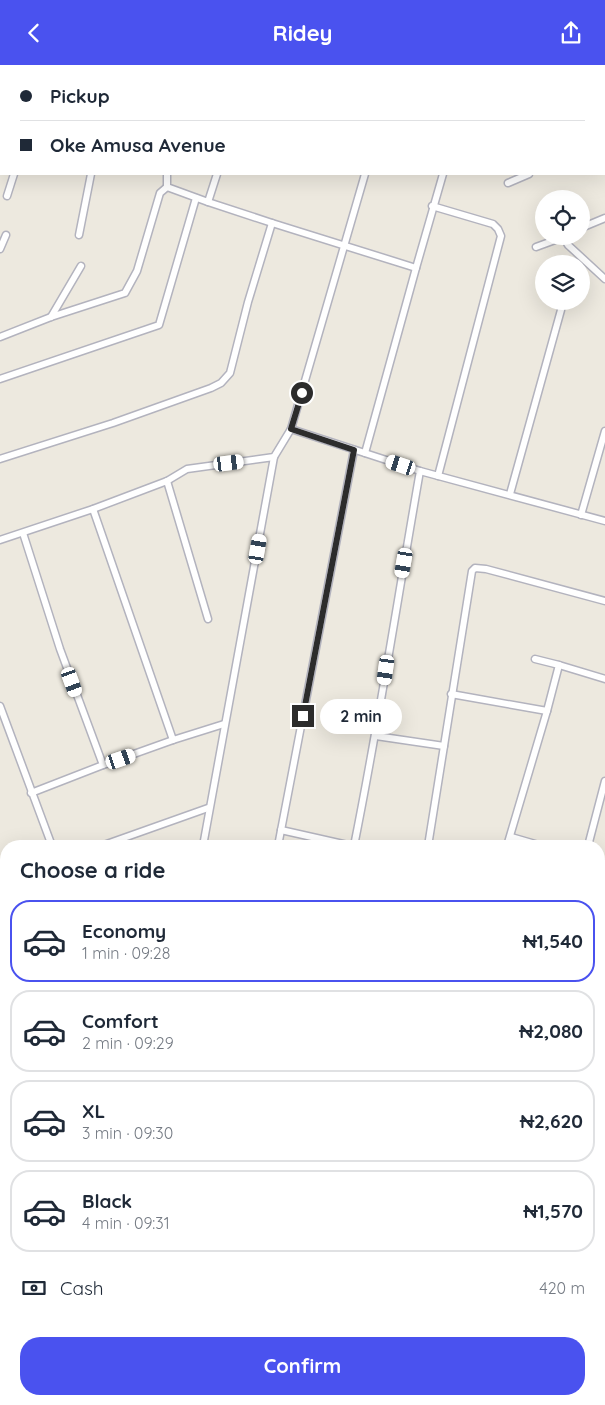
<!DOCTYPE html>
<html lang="en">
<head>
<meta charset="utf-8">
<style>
	body { margin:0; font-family:Quicksand,sans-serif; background:#f2f2f3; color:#1f2937; height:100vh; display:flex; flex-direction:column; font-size:19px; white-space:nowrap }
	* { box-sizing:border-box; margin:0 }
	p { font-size:16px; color:#747a83 }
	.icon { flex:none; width:28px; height:28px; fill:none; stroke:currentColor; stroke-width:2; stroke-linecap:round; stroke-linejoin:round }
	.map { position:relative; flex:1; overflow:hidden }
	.sheet { position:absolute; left:0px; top:775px; width:605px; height:565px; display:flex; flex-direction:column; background:#fff; border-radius:20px 20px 0 0; box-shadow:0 5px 20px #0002 }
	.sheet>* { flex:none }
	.hud { position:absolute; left:0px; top:0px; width:605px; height:110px; box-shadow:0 5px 20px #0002; display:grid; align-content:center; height:110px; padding:0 20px; background:#fff }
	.fabs { position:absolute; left:535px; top:125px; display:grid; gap:10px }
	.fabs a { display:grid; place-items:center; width:55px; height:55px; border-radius:50%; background:#fff; box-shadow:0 5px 20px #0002; font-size:25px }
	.end { position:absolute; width:22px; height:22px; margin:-11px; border:6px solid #2c2c2c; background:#fff; box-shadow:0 0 0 2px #fff }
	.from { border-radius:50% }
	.bubble { position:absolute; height:35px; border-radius:18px; background:#fff; box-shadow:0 5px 20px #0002; font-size:16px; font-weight:700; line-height:35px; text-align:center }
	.car { position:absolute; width:15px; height:30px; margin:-15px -8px; border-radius:6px; box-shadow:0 0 4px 1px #0007; background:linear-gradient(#fff 24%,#345 0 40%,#fff 0 76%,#345 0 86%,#fff 0) }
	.hud b { display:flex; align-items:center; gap:18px; height:48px; font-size:19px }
	.hud b+b { border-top:1px solid #e0e1e3 }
	.hud i { width:12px; height:12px; background:#1f2937 }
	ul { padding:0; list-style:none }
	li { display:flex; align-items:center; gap:15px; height:82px; margin:0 10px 8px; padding:0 10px; border:2px solid #e0e1e3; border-radius:20px }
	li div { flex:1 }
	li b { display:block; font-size:19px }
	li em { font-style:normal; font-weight:700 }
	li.selected { border-color:#4a52ef }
	li>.icon { width:45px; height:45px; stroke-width:1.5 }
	h2 { padding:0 20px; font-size:22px; line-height:60px }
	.pay { display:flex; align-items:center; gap:12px; height:55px; padding:0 20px; font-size:19px }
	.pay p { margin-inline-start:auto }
	.cta { display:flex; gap:10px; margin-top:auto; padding:10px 20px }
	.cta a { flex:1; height:58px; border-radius:20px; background:#4a52ef; color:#fff; font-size:20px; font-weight:700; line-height:58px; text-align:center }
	header { display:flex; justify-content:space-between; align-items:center; height:65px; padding:0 20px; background:#4a52ef; color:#fff; font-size:22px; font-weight:700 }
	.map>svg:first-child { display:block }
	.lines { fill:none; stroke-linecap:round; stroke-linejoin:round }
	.street-casing { stroke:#b3b3be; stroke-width:9 }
	.secondary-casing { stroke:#b3b3be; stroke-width:11 }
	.street { stroke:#fff; stroke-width:6 }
	.secondary { stroke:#fff; stroke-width:9 }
	.route { stroke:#2c2c2c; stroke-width:6 }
</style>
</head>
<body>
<header><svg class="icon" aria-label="back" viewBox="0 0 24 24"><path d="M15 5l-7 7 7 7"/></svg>Ridey<svg class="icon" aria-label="share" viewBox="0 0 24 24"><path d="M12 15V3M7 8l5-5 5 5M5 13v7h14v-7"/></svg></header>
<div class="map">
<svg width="605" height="1340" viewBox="0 0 605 1340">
	<rect width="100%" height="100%" fill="#ede9df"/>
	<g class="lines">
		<g class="street-casing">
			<g id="street">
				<polyline points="61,0 66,1"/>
				<polyline points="227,0 231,1"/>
				<polyline points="538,0 539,1"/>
				<polyline points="35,1 35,0"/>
				<polyline points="180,1 181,0"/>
				<polyline points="257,1 258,0"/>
				<polyline points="320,1 320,0"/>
				<polyline points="396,1 397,0"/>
				<polyline points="604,18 605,19"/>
				<polyline points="604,51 605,50"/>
				<polyline points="604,75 605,75"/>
				<polyline points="167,109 167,122 208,137"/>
				<polyline points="217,109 208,137 272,158"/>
				<polyline points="508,118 529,109"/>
				<polyline points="7,131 14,109"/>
				<polyline points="432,141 493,159 498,164 501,171 438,411"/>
				<polyline points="581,163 605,153"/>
				<polyline points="79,170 91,109"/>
				<polyline points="567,171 565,175 568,180 605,214"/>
				<polyline points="536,182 566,171"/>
				<polyline points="0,184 6,170"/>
				<polyline points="416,203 443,109"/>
				<polyline points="51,252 81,201"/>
				<polyline points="0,272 51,252 125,228 137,206 160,128 167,122"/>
				<polyline points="0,314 159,260 196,133"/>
				<polyline points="291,364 365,109"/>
				<polyline points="0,394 113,358 211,323 221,318 230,308 248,237 272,158 416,203 365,388"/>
				<polyline points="420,406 605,456"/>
				<polyline points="167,416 208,554"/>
				<polyline points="510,429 561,245"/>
				<polyline points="93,444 173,675 224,659"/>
				<polyline points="581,450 605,366"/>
				<polyline points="23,468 60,584 103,700 31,728"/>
				<path d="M0,475L93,444L167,416L187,404L274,392L291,364L420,406C398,531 379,657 354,781"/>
				<polyline points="535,594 559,600"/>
				<polyline points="451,629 547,646 559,600 605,614"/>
				<polyline points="0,641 52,781"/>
				<polyline points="376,671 444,681"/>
				<polyline points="103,700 173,675"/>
				<polyline points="281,765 352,781"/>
				<polyline points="511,772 542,781"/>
				<polyline points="101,781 208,743"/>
				<polyline points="203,781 274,392"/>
				<polyline points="278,781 354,385"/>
				<polyline points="428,781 472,506 475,503 486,504 605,536"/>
				<polyline points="507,781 547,646"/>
				<polyline points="588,781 605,716"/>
				<polyline points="599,797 605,799"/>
				<polyline points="599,874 605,876"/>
				<polyline points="0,897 6,895"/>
				<polyline points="599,953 605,954"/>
				<polyline points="599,1041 605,1017"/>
				<polyline points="0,1124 6,1122"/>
				<polyline points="0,1176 6,1193"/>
				<polyline points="599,1306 605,1307"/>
				<polyline points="241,1334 244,1340"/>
				<polyline points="48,1340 50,1334"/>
				<polyline points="251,1340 252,1334"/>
				<polyline points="329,1340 330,1334"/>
				<polyline points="434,1340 436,1334"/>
				<polyline points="512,1340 514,1334"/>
			</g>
		</g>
		<g class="secondary-casing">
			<g id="secondary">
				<polyline points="0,915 6,934"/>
				<polyline points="142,1334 144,1340"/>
			</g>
		</g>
		<use href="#street" class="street"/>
		<use href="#secondary" class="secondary"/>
	</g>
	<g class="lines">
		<polyline class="route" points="302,328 291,364 354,385 303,651"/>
	</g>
</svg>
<div class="fabs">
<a><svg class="icon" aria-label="locate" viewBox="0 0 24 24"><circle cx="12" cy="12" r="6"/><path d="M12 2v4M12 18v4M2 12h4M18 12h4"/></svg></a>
<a><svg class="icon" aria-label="layers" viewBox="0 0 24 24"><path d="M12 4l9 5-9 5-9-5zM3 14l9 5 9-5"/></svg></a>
</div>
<i class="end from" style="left:302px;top:328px"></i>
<i class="end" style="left:303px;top:651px"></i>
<div class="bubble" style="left:320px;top:634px;width:82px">2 min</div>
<i class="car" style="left:229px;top:398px;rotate:83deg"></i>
<i class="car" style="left:401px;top:400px;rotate:288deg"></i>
<i class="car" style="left:258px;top:484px;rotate:10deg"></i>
<i class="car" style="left:404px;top:498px;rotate:190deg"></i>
<i class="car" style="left:386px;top:605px;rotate:188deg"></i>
<i class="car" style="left:72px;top:617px;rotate:160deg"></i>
<i class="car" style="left:121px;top:694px;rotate:71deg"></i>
<div class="hud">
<b><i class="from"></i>Pickup</b>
<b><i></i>Oke Amusa Avenue</b>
</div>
<section class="sheet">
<h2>Choose a ride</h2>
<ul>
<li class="selected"><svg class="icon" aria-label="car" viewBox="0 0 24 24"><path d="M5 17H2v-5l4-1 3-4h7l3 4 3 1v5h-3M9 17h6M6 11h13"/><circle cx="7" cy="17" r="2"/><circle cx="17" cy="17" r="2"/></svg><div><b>Economy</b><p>1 min · 09:28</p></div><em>₦1,540</em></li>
<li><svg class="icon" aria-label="car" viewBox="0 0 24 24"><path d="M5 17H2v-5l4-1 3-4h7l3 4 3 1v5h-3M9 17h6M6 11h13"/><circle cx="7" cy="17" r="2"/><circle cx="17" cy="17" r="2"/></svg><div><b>Comfort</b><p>2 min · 09:29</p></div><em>₦2,080</em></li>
<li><svg class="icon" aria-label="car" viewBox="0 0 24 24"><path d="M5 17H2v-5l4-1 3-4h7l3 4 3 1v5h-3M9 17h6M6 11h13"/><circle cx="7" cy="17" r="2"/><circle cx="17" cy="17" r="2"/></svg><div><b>XL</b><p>3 min · 09:30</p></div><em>₦2,620</em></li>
<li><svg class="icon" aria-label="car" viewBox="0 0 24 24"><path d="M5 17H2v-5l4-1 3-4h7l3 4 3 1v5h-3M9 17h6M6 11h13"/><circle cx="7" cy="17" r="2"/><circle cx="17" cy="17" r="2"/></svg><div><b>Black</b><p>4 min · 09:31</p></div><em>₦1,570</em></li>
</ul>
<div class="pay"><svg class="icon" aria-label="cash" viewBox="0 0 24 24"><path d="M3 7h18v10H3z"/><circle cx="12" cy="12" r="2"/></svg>Cash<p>420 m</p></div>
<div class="cta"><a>Confirm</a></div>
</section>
</div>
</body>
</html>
